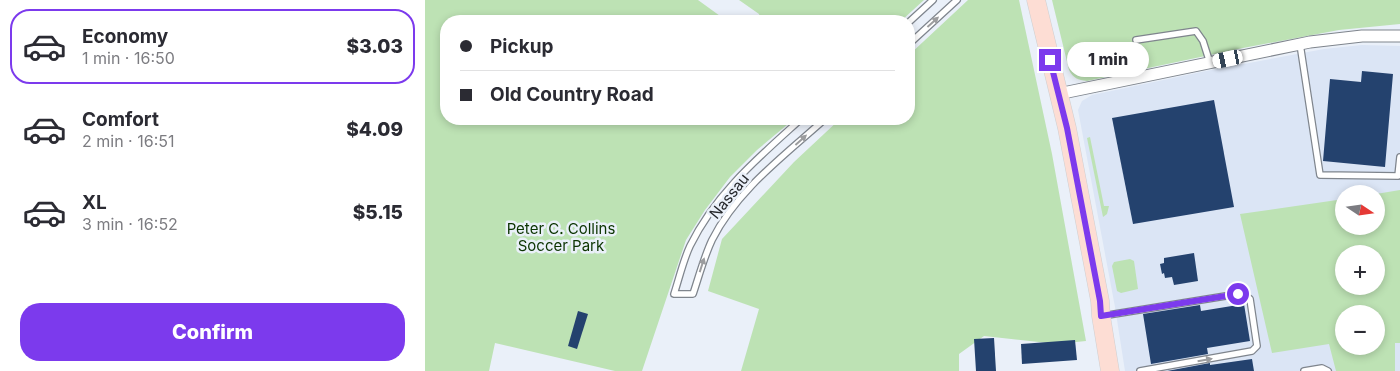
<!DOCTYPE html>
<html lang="en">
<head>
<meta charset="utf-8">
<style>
	body { margin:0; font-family:Inter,sans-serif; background:#f7f7f7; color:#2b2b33; height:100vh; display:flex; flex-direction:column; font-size:19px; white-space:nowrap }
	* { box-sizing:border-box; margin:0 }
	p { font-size:16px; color:#7c7c81 }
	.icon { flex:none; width:28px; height:28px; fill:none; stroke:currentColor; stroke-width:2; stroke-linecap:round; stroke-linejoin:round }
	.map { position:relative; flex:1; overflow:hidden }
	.sheet { display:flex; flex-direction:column; background:#fff; width:425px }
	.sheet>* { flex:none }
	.guide { position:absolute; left:15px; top:15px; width:475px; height:110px; border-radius:20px; box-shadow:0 2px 8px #0003; display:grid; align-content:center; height:110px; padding:0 20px; background:#fff }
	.needle { width:32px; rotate:103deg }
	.controls { position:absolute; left:910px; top:185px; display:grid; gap:10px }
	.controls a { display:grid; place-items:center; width:50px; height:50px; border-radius:50%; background:#fff; box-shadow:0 2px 8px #0003; font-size:25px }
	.end { position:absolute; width:22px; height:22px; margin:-11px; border:6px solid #7c3aed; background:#fff; box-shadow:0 0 0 2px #fff }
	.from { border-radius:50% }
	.bubble { position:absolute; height:35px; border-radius:18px; background:#fff; box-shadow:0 2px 8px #0003; font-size:16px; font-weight:800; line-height:35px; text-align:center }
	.car { position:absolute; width:15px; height:30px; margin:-15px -8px; border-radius:6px; box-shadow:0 0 4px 1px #0007; background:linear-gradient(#fff 24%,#345 0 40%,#fff 0 76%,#345 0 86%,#fff 0) }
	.guide b { display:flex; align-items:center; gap:18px; height:48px; font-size:19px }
	.guide b+b { border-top:1px solid #e1e1e2 }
	.guide i { width:12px; height:12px; background:#2b2b33 }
	ul { padding:9px 0 0; list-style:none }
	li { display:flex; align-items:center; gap:15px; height:75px; margin:0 10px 8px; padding:0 10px; border:2px solid transparent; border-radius:20px }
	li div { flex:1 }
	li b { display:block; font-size:19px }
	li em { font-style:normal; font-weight:800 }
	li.active { border-color:#7c3aed }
	li>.icon { width:45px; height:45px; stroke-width:1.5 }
	.cta { display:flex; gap:10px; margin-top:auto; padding:10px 20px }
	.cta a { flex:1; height:58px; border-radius:20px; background:#7c3aed; color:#fff; font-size:20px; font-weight:800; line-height:58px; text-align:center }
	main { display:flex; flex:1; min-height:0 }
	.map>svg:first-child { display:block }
	.built { fill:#dbe5f5; fill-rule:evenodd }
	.green { fill:#bde2b4; fill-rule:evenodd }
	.building { fill:#24426e }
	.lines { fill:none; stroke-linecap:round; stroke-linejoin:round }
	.lane-casing { stroke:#7f858d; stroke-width:8 }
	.street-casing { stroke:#7f858d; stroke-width:13 }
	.primary-casing { stroke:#cfcfd0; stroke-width:19 }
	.lane { stroke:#fff; stroke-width:5.5 }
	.street { stroke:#fff; stroke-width:11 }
	.primary { stroke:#fdddd4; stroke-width:18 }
	.oneway { fill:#9c9d9f }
	.route { stroke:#7c3aed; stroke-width:6 }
	.labels { text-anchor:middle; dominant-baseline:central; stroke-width:5; stroke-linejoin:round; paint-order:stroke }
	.street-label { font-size:15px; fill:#24262a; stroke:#eaf0f9 }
	.park-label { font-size:15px; fill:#0b3400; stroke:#eaf0f9 }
</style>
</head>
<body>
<main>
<section class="sheet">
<ul>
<li class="active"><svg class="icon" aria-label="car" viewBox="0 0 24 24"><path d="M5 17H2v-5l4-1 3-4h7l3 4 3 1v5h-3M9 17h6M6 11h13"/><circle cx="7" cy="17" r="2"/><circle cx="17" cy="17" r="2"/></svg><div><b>Economy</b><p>1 min · 16:50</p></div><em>$3.03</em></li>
<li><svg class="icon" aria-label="car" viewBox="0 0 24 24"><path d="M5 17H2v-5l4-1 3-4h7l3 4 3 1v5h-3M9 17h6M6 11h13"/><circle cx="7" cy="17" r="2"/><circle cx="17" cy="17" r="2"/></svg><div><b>Comfort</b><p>2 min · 16:51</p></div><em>$4.09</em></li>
<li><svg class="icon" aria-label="car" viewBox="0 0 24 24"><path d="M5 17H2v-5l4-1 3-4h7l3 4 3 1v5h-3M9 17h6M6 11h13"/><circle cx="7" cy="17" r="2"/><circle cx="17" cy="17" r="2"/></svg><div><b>XL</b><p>3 min · 16:52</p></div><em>$5.15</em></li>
</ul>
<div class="cta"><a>Confirm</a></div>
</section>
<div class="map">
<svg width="975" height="371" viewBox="0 0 975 371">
	<rect width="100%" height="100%" fill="#eaf0f9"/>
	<path class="built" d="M937,45L975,46V371H700L690,307L653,110L657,101L667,95L786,70L899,49ZM919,194H951V226H919ZM919,254H951V286H919ZM919,314H951V346H919Z"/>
	<g class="green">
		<polygon points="0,0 273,0 302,21 21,21 21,119 369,119 332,150 305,177 280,210 261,240 217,371 190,371 70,343 64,371 0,371"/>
		<polygon points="314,0 499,0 476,21 336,21 334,14"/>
		<polygon points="543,0 594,0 627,154 661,341 632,344 559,336 534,354 534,371 316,371 334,309 283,291 297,239 369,162 415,119 484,119 484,55"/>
		<path d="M627,0H975V24L914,30L818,48L662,81C653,80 648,78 644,70Z"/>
		<polygon points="665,137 679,206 684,206 682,214 678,217 662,138"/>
		<path d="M975,190V343H970V371H911L904,344L847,353L815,214L919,199V226H951V194ZM919,254H951V286H919ZM919,314H951V346H919Z"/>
		<polygon points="705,259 709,261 713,289 696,293 692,291 687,266 689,262"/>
	</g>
	<g class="building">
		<polygon points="937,71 968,74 960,167 898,161 905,79 936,82"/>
		<polygon points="789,100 809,207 708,224 687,118"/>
		<polygon points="769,253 773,281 749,285 747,277 740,278 739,273 737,274 735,264 739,263 739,258"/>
		<polygon points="819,304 825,341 782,348 783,354 726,364 718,314 775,305 776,311"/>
		<polygon points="153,311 163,314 152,349 143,346"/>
		<polygon points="569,338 571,371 551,371 549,339"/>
		<polygon points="650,340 652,360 597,364 596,344"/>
		<polygon points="827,359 829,371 742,371 785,363 785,365"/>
	</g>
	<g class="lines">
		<g class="lane-casing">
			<g id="lane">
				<polyline points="484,22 508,0"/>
				<polyline points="711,40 771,31 778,41 785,63"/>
				<polyline points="484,44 532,0"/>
				<polyline points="875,44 895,175 973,176 975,157"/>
				<path d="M376,119C333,158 291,193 265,246C258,261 254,279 249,294H268C274,276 279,257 287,240C312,190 360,155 400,119"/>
				<polyline points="677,316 813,294 821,296 825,299 832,346 827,351 715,371"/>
				<polyline points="879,371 897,368 903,371"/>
			</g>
		</g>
		<g class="street-casing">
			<polyline id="street" points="633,94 885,42 937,36 975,36"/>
		</g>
		<g class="primary-casing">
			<polyline id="primary" points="611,0 642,128 675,301 676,316 685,371"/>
		</g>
		<use href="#lane" class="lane"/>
		<use href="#street" class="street"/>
		<use href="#primary" class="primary"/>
	</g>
	<defs><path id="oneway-solid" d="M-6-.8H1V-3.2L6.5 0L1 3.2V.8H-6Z" transform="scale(1.25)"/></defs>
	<g class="oneway">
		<use href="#oneway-solid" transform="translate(508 22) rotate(-42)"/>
		<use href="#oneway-solid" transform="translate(376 140) rotate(-42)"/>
		<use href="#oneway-solid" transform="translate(277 265) rotate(-72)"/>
		<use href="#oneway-solid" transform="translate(780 360) rotate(-10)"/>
	</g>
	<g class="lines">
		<polyline class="route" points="625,60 642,128 675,301 676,316 813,294"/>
	</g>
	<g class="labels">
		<g class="street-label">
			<text transform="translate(304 196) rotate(-51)">Nassau</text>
		</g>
		<g class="park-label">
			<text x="136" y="228">Peter C. Collins<tspan x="136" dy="17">Soccer Park</tspan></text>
		</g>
	</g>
</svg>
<div class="controls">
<a><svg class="needle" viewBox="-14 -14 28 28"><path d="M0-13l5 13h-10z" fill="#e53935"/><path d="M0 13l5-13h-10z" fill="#7c7c81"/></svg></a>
<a>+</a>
<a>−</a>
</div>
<i class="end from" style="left:813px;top:294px"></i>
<i class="end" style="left:625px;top:60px"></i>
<div class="bubble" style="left:642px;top:42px;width:82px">1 min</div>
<i class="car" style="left:803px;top:59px;rotate:258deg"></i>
<div class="guide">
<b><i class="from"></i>Pickup</b>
<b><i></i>Old Country Road</b>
</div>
</div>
</main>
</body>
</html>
